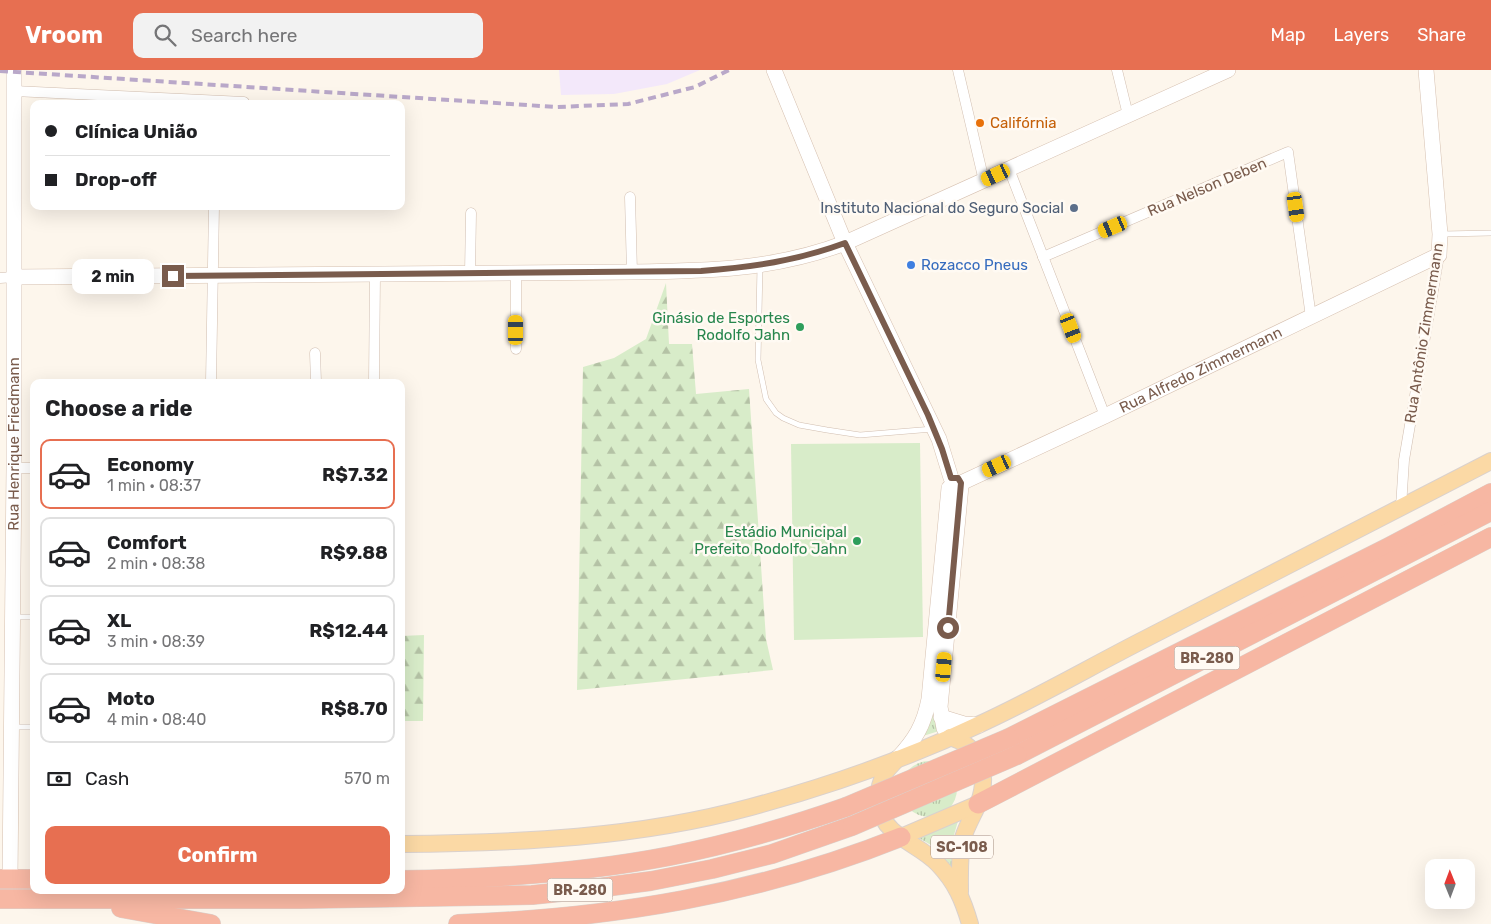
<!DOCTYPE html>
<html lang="en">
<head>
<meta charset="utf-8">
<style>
	body { margin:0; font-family:Rubik,sans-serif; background:#f2f2f2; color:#202124; height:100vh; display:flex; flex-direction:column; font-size:19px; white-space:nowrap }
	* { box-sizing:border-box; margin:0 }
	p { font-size:16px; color:#757577 }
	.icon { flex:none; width:28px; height:28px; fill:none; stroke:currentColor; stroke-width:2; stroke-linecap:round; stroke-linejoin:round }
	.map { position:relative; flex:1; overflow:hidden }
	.details { position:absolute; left:30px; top:309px; width:375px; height:515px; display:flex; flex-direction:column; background:#fff; border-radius:10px; box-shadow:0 5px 20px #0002 }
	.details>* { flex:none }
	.guide { position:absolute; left:30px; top:30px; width:375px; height:110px; border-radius:10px; box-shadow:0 5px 20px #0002; display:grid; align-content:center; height:110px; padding:0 15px; background:#fff }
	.needle { width:32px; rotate:359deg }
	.controls { position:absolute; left:1425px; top:789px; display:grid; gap:10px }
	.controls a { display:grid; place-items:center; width:50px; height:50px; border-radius:10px; background:#fff; box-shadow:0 5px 20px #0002; font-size:25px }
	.end { position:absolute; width:22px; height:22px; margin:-11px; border:6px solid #7a5c4d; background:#fff; box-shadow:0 0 0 2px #fff }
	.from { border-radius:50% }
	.bubble { position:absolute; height:35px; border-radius:10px; background:#fff; box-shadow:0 5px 20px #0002; font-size:16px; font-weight:700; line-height:35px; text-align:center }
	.car { position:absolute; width:15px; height:30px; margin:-15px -8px; border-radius:6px; box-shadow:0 0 4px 1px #0007; background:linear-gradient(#f5c518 24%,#345 0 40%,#f5c518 0 76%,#345 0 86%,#f5c518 0) }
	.guide b { display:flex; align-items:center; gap:18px; height:48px; font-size:19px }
	.guide b+b { border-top:1px solid #e0e0e0 }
	.guide i { width:12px; height:12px; background:#202124 }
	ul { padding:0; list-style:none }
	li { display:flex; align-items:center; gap:15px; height:70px; margin:0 10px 8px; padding:0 5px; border:2px solid #e0e0e0; border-radius:10px }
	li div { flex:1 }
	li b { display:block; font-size:19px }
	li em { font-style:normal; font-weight:700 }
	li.active { border-color:#e76f51 }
	li>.icon { width:45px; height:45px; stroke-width:1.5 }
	h2 { padding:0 15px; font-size:22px; line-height:60px }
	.pay { display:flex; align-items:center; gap:12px; height:55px; padding:0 15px; font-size:19px }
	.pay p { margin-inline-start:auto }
	.button { display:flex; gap:10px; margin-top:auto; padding:10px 15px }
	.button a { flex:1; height:58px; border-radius:10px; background:#e76f51; color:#fff; font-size:20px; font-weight:700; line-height:58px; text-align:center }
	header { display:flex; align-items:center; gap:30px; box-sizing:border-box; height:70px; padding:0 25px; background:#e76f51; color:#fff }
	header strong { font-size:24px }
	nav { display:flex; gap:28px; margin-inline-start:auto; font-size:18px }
	.search { width:350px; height:45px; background:#f2f2f2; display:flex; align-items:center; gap:12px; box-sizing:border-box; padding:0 18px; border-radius:10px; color:#757577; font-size:19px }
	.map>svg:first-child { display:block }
	.education { fill:#f3e8fa }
	.grass { fill:url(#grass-tufts) }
	.forest { fill:url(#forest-firs) }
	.green { fill:#d8ecc9 }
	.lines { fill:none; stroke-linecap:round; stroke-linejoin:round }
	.lane-casing { stroke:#d1beb0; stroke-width:6 }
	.street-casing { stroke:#d1beb0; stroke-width:11 }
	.secondary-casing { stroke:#d6c0b0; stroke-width:16 }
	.primary-casing { stroke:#dad1cd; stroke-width:18 }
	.highway-casing { stroke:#dad1cd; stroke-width:20 }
	.lane { stroke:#fff; stroke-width:5 }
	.street { stroke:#fff; stroke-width:10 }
	.secondary { stroke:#fff; stroke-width:15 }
	.primary { stroke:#fbd9a5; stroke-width:16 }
	.highway { stroke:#f7b7a3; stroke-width:19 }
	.rail { stroke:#b9a8c9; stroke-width:4; stroke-dasharray:8 5; stroke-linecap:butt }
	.highway-bridge-casing { stroke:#dad1cd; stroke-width:20; stroke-linecap:butt }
	.highway-bridge { stroke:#f7b7a3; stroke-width:19 }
	.route { stroke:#7a5c4d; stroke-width:6 }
	.food-dot { fill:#e8710a; stroke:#fffaf3; stroke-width:2 }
	.service-dot { fill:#5c6f8a; stroke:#fffaf3; stroke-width:2 }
	.shop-dot { fill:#3f7fe0; stroke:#fffaf3; stroke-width:2 }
	.leisure-dot { fill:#2e9e5b; stroke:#fffaf3; stroke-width:2 }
	.labels { text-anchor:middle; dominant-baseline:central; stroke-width:5; stroke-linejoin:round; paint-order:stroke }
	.shield { fill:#fffaf3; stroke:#a28b7f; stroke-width:1 }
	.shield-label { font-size:14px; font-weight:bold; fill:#7a5c4d }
	.food-label { font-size:15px; fill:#c56008; stroke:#fffaf3; text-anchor:start }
	.street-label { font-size:15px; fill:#7a5c4d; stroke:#fffaf3 }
	.service-label { font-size:15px; fill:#4e5e75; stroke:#fffaf3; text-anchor:end }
	.shop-label { font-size:15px; fill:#366cbe; stroke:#fffaf3; text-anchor:start }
	.leisure-label { font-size:15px; fill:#27864d; stroke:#fffaf3; text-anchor:end }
</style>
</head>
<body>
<header>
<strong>Vroom</strong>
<div class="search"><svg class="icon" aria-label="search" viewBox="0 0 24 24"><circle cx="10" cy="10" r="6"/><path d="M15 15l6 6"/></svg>Search here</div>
<nav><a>Map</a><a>Layers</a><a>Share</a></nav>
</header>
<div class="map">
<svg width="1491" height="854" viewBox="0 0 1491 854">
	<defs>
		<pattern id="grass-tufts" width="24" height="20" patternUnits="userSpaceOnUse" patternTransform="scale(1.25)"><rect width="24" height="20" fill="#d8ecc9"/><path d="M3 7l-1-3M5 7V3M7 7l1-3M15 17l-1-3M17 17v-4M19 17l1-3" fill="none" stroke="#b4c2a5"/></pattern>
		<pattern id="forest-firs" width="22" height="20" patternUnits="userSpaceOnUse" patternTransform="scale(1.25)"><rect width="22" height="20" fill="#d8ecc9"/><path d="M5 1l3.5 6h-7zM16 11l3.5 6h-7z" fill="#b4c2a5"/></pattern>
	</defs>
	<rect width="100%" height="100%" fill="#fdf6ec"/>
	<polygon class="education" points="559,0 700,0 667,14 614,24 561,25"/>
	<g class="grass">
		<polygon points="933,641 939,661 923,666"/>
		<circle cx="929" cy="719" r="28"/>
		<polygon points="958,751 952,772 952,800 936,778 919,768"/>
	</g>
	<g class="forest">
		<polygon points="666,213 669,274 692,274 696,324 749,319 766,569 773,600 577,620 583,297 614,288 646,269"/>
		<polygon points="424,565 423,651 401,651 401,566"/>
	</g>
	<polygon class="green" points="920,373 923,567 794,570 791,374"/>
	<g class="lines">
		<g class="lane-casing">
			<g id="lane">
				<polyline points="1443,164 1491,163"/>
				<polyline points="760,196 758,290 766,329 776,343 783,348 799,355 827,360 860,365 933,359"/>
				<polyline points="15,547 34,547"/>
				<polyline points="14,657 34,657"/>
			</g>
		</g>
		<g class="street-casing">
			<g id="street">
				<polyline points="958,0 984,111"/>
				<polyline points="1117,0 1128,45"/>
				<polyline points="14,21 244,32"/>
				<polyline points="1009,99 1105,346"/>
				<polyline points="630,127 632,202"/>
				<polyline points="1043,187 1288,82 1311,247"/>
				<polyline points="470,203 471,143"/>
				<polyline points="0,208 14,207"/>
				<polyline points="516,279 516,203"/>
				<polyline points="315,283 316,312"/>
				<polyline points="211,312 214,136"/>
				<polyline points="374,312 375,204"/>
				<polyline points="14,398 34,398"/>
				<polyline points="1401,437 1404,390 1439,185"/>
			</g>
		</g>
		<g class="secondary-casing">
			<g id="secondary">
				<polyline points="774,0 845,173 939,369 951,408"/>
				<path d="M14,207L632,202C707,201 774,200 845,173L1228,0"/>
				<path id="s1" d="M961,413L1105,346L1439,185L1440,164L1426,0"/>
				<polyline points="941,647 964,654 979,655"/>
				<polyline points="950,667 944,658 940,637 961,416"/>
				<path d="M897,689C915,670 924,655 929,629L949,418"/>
				<path id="s2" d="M10,809L14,398V0"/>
			</g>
		</g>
		<g class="primary-casing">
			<g id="primary">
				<path d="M950,667C981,677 989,703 979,732C974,744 967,755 963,768C959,785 960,805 960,822"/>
				<path d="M897,689C893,694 888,698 885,703C875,722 876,745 892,760C906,773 925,780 938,794C956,813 963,830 970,854"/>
				<polyline points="901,767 978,734"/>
				<path d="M401,774C519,773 637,768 751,737C829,716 906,689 978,655C1035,629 1090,597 1145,569C1261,509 1376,450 1491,391"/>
			</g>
		</g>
		<g class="highway-casing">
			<g id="highway">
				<polyline points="1009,668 1389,477 1491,423"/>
				<polyline points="1017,685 1491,441"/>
				<polyline points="978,734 1491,467"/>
				<polyline points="0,809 34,809"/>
				<path d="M401,810C491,809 582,803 670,786C730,774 789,757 846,737"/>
				<polyline points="0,829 300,829 532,825 590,819 651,811 712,799 772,784 852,756"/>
				<polyline points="121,838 211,854"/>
				<path d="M458,854C613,848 756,825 901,767"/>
			</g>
		</g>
		<use href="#lane" class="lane"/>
		<use href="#street" class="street"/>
		<use href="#secondary" class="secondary"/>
		<use href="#primary" class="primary"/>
		<use href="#highway" class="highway"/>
		<polyline class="rail" points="0,1 557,37 628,34 695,17 729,0"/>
		<g class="highway-bridge-casing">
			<g id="highway-bridge">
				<polyline points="846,737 1009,668"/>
				<polyline points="852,756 1017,685"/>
			</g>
		</g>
		<use href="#highway-bridge" class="highway-bridge"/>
	</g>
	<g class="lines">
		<path class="route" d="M173,206L701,201C753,197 796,191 845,173L928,345L942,379L951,408H958L961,413L948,558"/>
	</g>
	<circle class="food-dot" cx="980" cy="53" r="5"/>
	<circle class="service-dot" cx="1074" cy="138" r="5"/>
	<circle class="shop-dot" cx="911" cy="195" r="5"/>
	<g class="leisure-dot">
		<circle cx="800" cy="257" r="5"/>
		<circle cx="857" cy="471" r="5"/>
	</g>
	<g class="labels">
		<g class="shield">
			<rect x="1174.5" y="576.5" width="65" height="23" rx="4"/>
			<rect x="931" y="765.5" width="62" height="23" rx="4"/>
			<rect x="547.5" y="808.5" width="65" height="23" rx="4"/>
		</g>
		<g class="shield-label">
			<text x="1207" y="588">BR-280</text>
			<text x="962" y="777">SC-108</text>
			<text x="580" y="820">BR-280</text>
		</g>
		<g class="food-label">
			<text x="990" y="53">Califórnia</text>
		</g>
		<g class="street-label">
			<text transform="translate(1207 117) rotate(-23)">Rua Nelson Deben</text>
			<text transform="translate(1424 263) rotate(-81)">Rua Antônio Zimmermann</text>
			<text stroke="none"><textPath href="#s1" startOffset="265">Rua Alfredo Zimmermann</textPath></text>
			<text stroke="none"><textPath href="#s2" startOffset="435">Rua Henrique Friedmann</textPath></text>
		</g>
		<g class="service-label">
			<text x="1064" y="138">Instituto Nacional do Seguro Social</text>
		</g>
		<g class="shop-label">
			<text x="921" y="195">Rozacco Pneus</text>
		</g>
		<g class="leisure-label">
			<text x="790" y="248">Ginásio de Esportes<tspan x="790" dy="17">Rodolfo Jahn</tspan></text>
			<text x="847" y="462">Estádio Municipal<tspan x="847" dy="17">Prefeito Rodolfo Jahn</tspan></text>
		</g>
	</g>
</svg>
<div class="controls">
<a><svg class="needle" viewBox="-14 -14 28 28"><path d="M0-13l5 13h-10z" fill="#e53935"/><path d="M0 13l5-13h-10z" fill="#757577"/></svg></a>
</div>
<i class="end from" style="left:948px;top:558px"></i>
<i class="end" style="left:173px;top:206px"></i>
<div class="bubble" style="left:72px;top:189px;width:82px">2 min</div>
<i class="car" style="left:996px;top:105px;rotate:245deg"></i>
<i class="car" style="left:1296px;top:137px;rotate:172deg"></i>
<i class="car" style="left:1113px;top:157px;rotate:247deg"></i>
<i class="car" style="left:1071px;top:258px;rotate:159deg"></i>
<i class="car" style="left:516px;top:260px;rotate:0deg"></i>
<i class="car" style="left:997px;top:396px;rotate:245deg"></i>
<i class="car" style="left:944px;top:597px;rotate:5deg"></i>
<div class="guide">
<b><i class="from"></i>Clínica União</b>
<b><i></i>Drop-off</b>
</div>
<section class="details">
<h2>Choose a ride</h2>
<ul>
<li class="active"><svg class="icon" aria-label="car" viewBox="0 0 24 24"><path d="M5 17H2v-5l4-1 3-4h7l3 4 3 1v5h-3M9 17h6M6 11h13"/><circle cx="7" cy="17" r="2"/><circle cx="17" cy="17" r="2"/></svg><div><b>Economy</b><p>1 min · 08:37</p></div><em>R$7.32</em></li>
<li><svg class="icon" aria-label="car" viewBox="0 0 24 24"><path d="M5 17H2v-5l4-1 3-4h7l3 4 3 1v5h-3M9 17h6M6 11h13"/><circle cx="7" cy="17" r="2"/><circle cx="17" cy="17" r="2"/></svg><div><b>Comfort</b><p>2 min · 08:38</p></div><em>R$9.88</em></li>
<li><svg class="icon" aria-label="car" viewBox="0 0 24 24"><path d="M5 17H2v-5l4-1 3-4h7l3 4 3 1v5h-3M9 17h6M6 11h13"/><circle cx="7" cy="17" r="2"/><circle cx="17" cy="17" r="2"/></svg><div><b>XL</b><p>3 min · 08:39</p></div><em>R$12.44</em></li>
<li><svg class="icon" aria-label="car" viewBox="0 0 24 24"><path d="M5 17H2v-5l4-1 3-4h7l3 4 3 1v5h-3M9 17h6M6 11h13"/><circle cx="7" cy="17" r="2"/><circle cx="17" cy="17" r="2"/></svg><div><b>Moto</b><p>4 min · 08:40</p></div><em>R$8.70</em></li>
</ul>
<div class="pay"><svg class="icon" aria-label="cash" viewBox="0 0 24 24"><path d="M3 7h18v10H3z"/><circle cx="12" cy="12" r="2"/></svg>Cash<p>570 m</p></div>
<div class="button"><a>Confirm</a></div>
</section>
</div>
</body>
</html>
